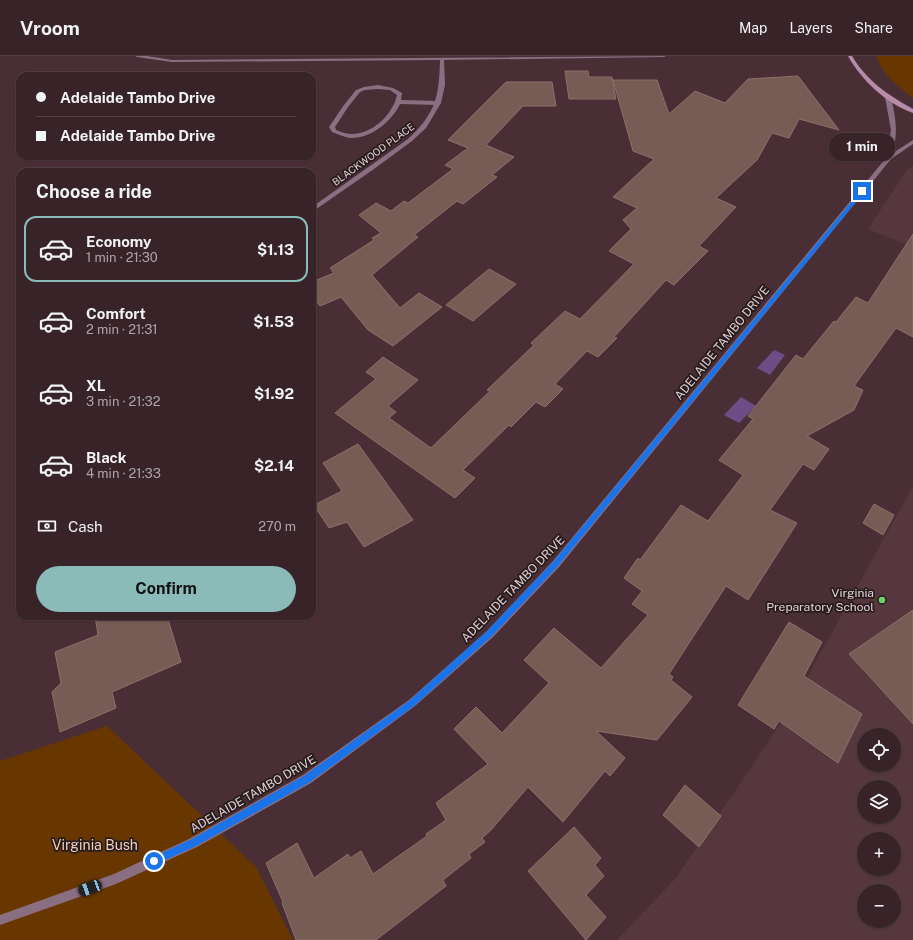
<!DOCTYPE html>
<html lang="en">
<head>
<meta charset="utf-8">
<style>
	body { margin:0; font-family:"Public Sans",sans-serif; background:#422f34; color:#f1f3f6; height:100vh; display:flex; flex-direction:column; font-size:15px; white-space:nowrap }
	* { box-sizing:border-box; margin:0 }
	p { font-size:13px; color:#aaa4a8 }
	.icon { flex:none; width:22px; height:22px; fill:none; stroke:currentColor; stroke-width:2; stroke-linecap:round; stroke-linejoin:round }
	.map { position:relative; flex:1; overflow:hidden }
	.sheet { position:absolute; left:16px; top:112px; width:300px; height:452px; display:flex; flex-direction:column; background:#372328; border-radius:12px; box-shadow:0 1px 3px #0004,0 0 0 1px #514045 }
	.sheet>* { flex:none }
	.top-card { position:absolute; left:16px; top:16px; width:300px; height:88px; border-radius:12px; box-shadow:0 1px 3px #0004,0 0 0 1px #514045; display:grid; align-content:center; height:88px; padding:0 20px; background:#372328 }
	.fabs { position:absolute; left:857px; top:672px; display:grid; gap:8px }
	.fabs a { display:grid; place-items:center; width:44px; height:44px; border-radius:50%; background:#372328; box-shadow:0 1px 3px #0004,0 0 0 1px #514045; font-size:20px }
	.end { position:absolute; width:18px; height:18px; margin:-9px; border:5px solid #1a73e8; background:#fff; box-shadow:0 0 0 2px #fff }
	.from { border-radius:50% }
	.bubble { position:absolute; height:28px; border-radius:14px; background:#372328; box-shadow:0 1px 3px #0004,0 0 0 1px #514045; font-size:13px; font-weight:700; line-height:28px; text-align:center }
	.car { position:absolute; width:12px; height:24px; margin:-12px -6px; border-radius:5px; box-shadow:0 0 3px 1px #0007; background:linear-gradient(#222 24%,#8ab4d8 0 40%,#222 0 76%,#8ab4d8 0 86%,#222 0) }
	.top-card b { display:flex; align-items:center; gap:14px; height:38px; font-size:15px }
	.top-card b+b { border-top:1px solid #514045 }
	.top-card i { width:10px; height:10px; background:#f1f3f6 }
	ul { padding:0; list-style:none }
	li { display:flex; align-items:center; gap:12px; height:66px; margin:0 8px 6px; padding:0 12px; border:2px solid transparent; border-radius:12px }
	li div { flex:1 }
	li b { display:block; font-size:15px }
	li em { font-style:normal; font-weight:700 }
	li.on { border-color:#8bbbb9 }
	li>.icon { width:36px; height:36px; stroke-width:1.5 }
	h2 { padding:0 20px; font-size:18px; line-height:48px }
	.pay { display:flex; align-items:center; gap:10px; height:44px; padding:0 20px; font-size:15px }
	.pay p { margin-inline-start:auto }
	.button { display:flex; gap:8px; margin-top:auto; padding:8px 20px }
	.button a { flex:1; height:46px; border-radius:24px; background:#8bbbb9; color:#111; font-size:16px; font-weight:700; line-height:46px; text-align:center }
	header { display:flex; align-items:center; gap:24px; box-sizing:border-box; height:56px; padding:0 20px; background:#372328; border-bottom:1px solid #514045 }
	header strong { font-size:19px }
	nav { display:flex; gap:22px; margin-inline-start:auto; font-size:14px }
	.map>svg:first-child { display:block }
	.built { fill:#57373e; fill-rule:evenodd }
	.green { fill:#683700 }
	.water { fill:#6e4c86 }
	.building { fill:#775b55; stroke:#8d706a }
	.lines { fill:none; stroke-linecap:round; stroke-linejoin:round }
	.lane { fill:#8a6e81; fill-rule:evenodd }
	.street { fill:#8a6e81; fill-rule:evenodd }
	.secondary { fill:#b78caa; fill-rule:evenodd }
	.route { fill:#1a73e8 }
	.poi-dot { fill:#6ad363; stroke:#271b1e; stroke-width:1.5 }
	.labels { text-anchor:middle; dominant-baseline:central; stroke-width:3.5; stroke-linejoin:round; paint-order:stroke }
	.far-street-label { font-size:10px; fill:#e2d1d4; stroke:#271b1e }
	.street-label { font-size:12px; fill:#e2d1d4; stroke:#271b1e }
	.poi-label { font-size:12px; fill:#e2d1d4; stroke:#271b1e; text-anchor:end }
	.near-park-label { font-size:14px; fill:#f3d1b7; stroke:#271b1e }
</style>
</head>
<body>
<header>
<strong>Vroom</strong>
<nav><a>Map</a><a>Layers</a><a>Share</a></nav>
</header>
<div class="map">
<svg width="913" height="884" viewBox="0 0 913 884">
	<rect width="100%" height="100%" fill="#492f35"/>
	<g class="built">
		<polygon points="913,110 913,191 868,173 907,114"/>
		<path d="M913,430V884H617L676,822L787,658ZM864,679H894V709H864ZM864,731H894V761H864ZM864,783H894V813H864ZM864,835H894V865H864Z"/>
	</g>
	<g class="green">
		<path d="M877,0H913V42C898,30 882,19 877,0Z"/>
		<polygon points="107,670 256,811 293,884 0,884 0,705"/>
	</g>
	<g class="water">
		<polygon points="774,294 785,299 770,319 757,312"/>
		<polygon points="741,341 756,350 739,367 724,359"/>
	</g>
	<g class="building">
		<polygon points="565,15 588,15 589,21 612,21 616,43 569,43"/>
		<polygon points="798,20 839,74 799,63 789,82 772,77 757,104 716,142 736,151 699,190 708,195 674,229 666,224 614,281 617,282 598,301 587,295 555,328 563,333 545,351 536,346 511,371 509,369 463,414 475,422 455,442 335,357 376,323 366,316 383,301 418,324 388,350 396,356 389,362 431,392 490,335 487,334 534,289 531,287 565,255 580,263 634,208 609,195 631,173 623,164 637,152 613,141 654,103 633,95 613,24 657,24 669,58 695,35 725,47 748,23"/>
		<polygon points="506,26 552,26 556,50 523,50 486,89 514,101 492,119 497,121 463,148 457,145 414,179 418,181 372,219 400,252 419,237 442,251 393,290 368,274 341,241 320,250 312,240 312,226 334,217 330,212 374,184 372,182 381,177 359,159 376,147 391,155 404,145 408,147 453,113 445,109 468,92 448,84"/>
		<polygon points="913,178 913,281 896,272 854,330 863,334 854,354 807,380 829,393 814,414 803,408 770,454 797,467 748,544 726,530 669,618 673,621 671,624 692,641 657,684 596,675 625,702 610,720 605,715 563,766 528,731 491,774 482,782 485,786 469,798 471,802 443,824 446,830 376,884 296,884 282,847 283,846 266,807 297,787 314,822 348,798 350,802 361,795 373,818 427,780 426,778 446,764 436,747 488,708 454,673 476,651 502,677 549,627 524,604 554,572 601,612 648,559 632,548 642,535 624,522 638,502 640,504 681,449 708,465 743,419 719,404 753,363 748,360 796,299 803,303 834,265 836,266 856,241 868,247"/>
		<polygon points="489,213 516,228 473,265 446,249"/>
		<polygon points="358,388 413,464 364,491 347,466 329,472 314,449 342,435 323,407"/>
		<polygon points="874,448 894,459 883,479 863,467"/>
		<polygon points="913,554 913,668 849,598"/>
		<polygon points="95,560 167,560 181,606 112,636 116,652 60,676 52,636 61,627 55,596 98,579"/>
		<polygon points="789,566 822,586 804,620 862,658 838,707 779,665 774,673 738,649"/>
		<polygon points="685,729 721,760 699,791 663,759"/>
		<polygon points="574,771 601,802 595,809 604,820 586,839 606,861 586,884 528,815"/>
	</g>
	<g class="lines">
		<path class="lane" d="M378,29L393,32L402,37L401,44L438,45L441,47L438,49L400,48C392,65 371,83 350,82C344,81 338,78 332,76L329,71L344,49L356,34L364,31ZM378,33L390,34L397,39C393,58 373,78 352,78C346,78 341,76 336,74L335,71L348,51L360,36L365,34Z"/>
		<g class="street">
			<path d="M135,0H147L172,4L666,0L664,1L444,4L445,29L441,47L426,72L412,85L374,113L312,156V151L408,83C436,57 439,41 440,4L172,6L137,1Z"/>
			<path d="M888,39L891,41C896,65 898,73 893,97L913,84V88L891,103L559,511L493,581L415,650L311,727L197,791L116,828L0,869V859L114,818L189,783L303,719L409,644L487,575L553,505L886,102L891,74L885,41Z"/>
		</g>
		<path class="secondary" d="M848,0H852C867,25 888,39 913,53V57C886,47 862,25 848,0Z"/>
	</g>
	<polygon class="route" points="861,134 865,135 558,510 492,580 414,650 310,726 196,790 154,809 151,808 150,805 151,802 190,784 304,720 409,645 487,575 554,505"/>
	<circle class="poi-dot" cx="882" cy="544" r="4"/>
	<g class="labels">
		<g class="far-street-label">
			<text transform="translate(373 98) rotate(-36)">BLACKWOOD PLACE</text>
		</g>
		<g class="street-label">
			<text transform="translate(722 287) rotate(-51)">ADELAIDE TAMBO DRIVE</text>
			<text transform="translate(513 533) rotate(-46)">ADELAIDE TAMBO DRIVE</text>
			<text transform="translate(253 738) rotate(-30)">ADELAIDE TAMBO DRIVE</text>
		</g>
		<g class="poi-label">
			<text x="874" y="537">Virginia<tspan x="874" dy="14">Preparatory School</tspan></text>
		</g>
		<g class="near-park-label">
			<text x="95" y="789">Virginia Bush</text>
		</g>
	</g>
</svg>
<div class="fabs">
<a><svg class="icon" aria-label="locate" viewBox="0 0 24 24"><circle cx="12" cy="12" r="6"/><path d="M12 2v4M12 18v4M2 12h4M18 12h4"/></svg></a>
<a><svg class="icon" aria-label="layers" viewBox="0 0 24 24"><path d="M12 4l9 5-9 5-9-5zM3 14l9 5 9-5"/></svg></a>
<a>+</a>
<a>−</a>
</div>
<i class="end from" style="left:154px;top:805px"></i>
<i class="end" style="left:862px;top:135px"></i>
<div class="bubble" style="left:829px;top:77px;width:66px">1 min</div>
<i class="car" style="left:90px;top:832px;rotate:250deg"></i>
<div class="top-card">
<b><i class="from"></i>Adelaide Tambo Drive</b>
<b><i></i>Adelaide Tambo Drive</b>
</div>
<section class="sheet">
<h2>Choose a ride</h2>
<ul>
<li class="on"><svg class="icon" aria-label="car" viewBox="0 0 24 24"><path d="M5 17H2v-5l4-1 3-4h7l3 4 3 1v5h-3M9 17h6M6 11h13"/><circle cx="7" cy="17" r="2"/><circle cx="17" cy="17" r="2"/></svg><div><b>Economy</b><p>1 min · 21:30</p></div><em>$1.13</em></li>
<li><svg class="icon" aria-label="car" viewBox="0 0 24 24"><path d="M5 17H2v-5l4-1 3-4h7l3 4 3 1v5h-3M9 17h6M6 11h13"/><circle cx="7" cy="17" r="2"/><circle cx="17" cy="17" r="2"/></svg><div><b>Comfort</b><p>2 min · 21:31</p></div><em>$1.53</em></li>
<li><svg class="icon" aria-label="car" viewBox="0 0 24 24"><path d="M5 17H2v-5l4-1 3-4h7l3 4 3 1v5h-3M9 17h6M6 11h13"/><circle cx="7" cy="17" r="2"/><circle cx="17" cy="17" r="2"/></svg><div><b>XL</b><p>3 min · 21:32</p></div><em>$1.92</em></li>
<li><svg class="icon" aria-label="car" viewBox="0 0 24 24"><path d="M5 17H2v-5l4-1 3-4h7l3 4 3 1v5h-3M9 17h6M6 11h13"/><circle cx="7" cy="17" r="2"/><circle cx="17" cy="17" r="2"/></svg><div><b>Black</b><p>4 min · 21:33</p></div><em>$2.14</em></li>
</ul>
<div class="pay"><svg class="icon" aria-label="cash" viewBox="0 0 24 24"><path d="M3 7h18v10H3z"/><circle cx="12" cy="12" r="2"/></svg>Cash<p>270 m</p></div>
<div class="button"><a>Confirm</a></div>
</section>
</div>
</body>
</html>
